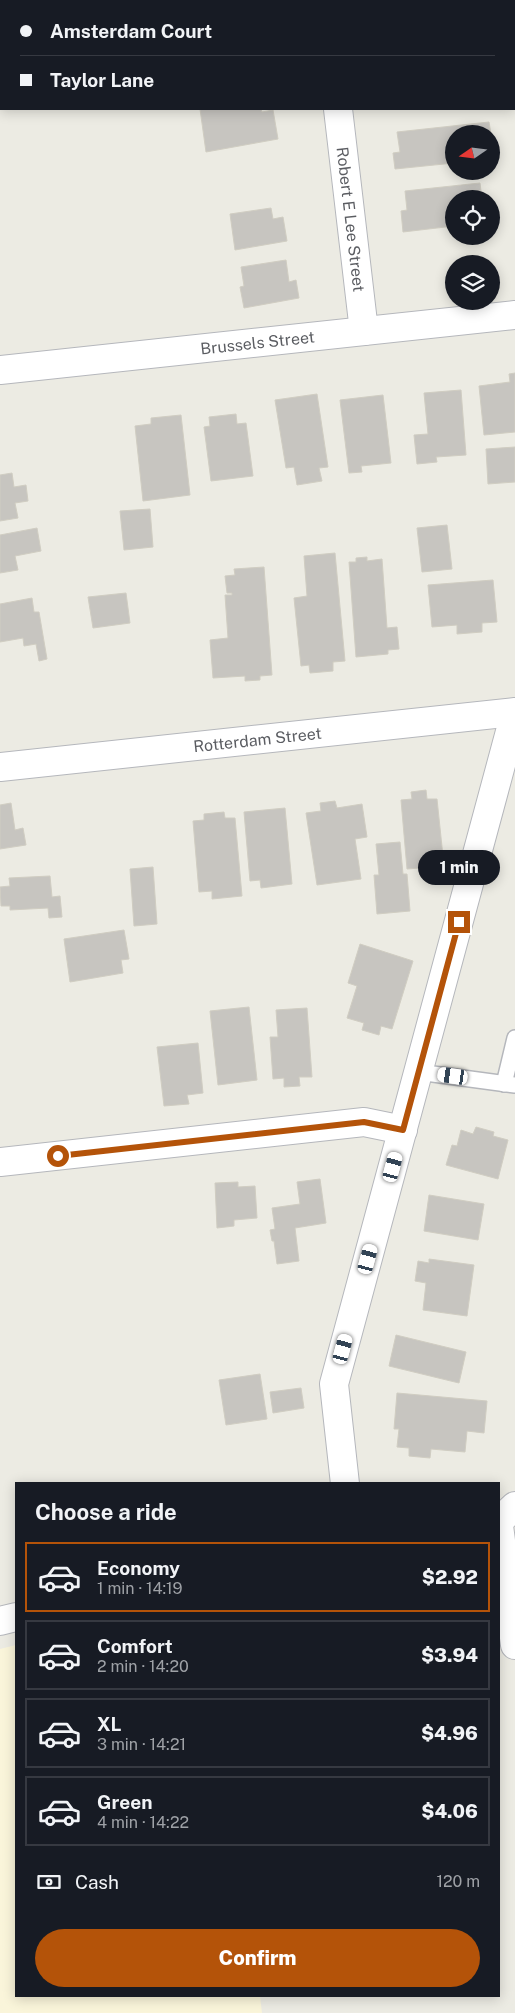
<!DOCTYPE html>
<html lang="en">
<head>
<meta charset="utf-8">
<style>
	body { margin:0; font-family:"Public Sans",sans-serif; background:#20242c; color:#f1f3f6; height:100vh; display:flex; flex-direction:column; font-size:19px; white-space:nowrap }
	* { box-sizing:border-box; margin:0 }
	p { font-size:16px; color:#9ea1a6 }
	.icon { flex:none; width:28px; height:28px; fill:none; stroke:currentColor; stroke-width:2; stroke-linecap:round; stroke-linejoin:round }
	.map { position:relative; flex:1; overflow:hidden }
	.sheet { position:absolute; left:15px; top:1482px; width:485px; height:515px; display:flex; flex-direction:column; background:#171b24; border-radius:0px; box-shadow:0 2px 12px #0003 }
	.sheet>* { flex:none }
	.guide { position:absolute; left:0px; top:0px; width:515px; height:110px; box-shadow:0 2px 12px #0003; display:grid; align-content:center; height:110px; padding:0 20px; background:#171b24 }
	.needle { width:32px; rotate:256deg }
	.fabs { position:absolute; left:445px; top:125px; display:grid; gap:10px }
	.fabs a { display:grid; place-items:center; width:55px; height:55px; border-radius:50%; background:#171b24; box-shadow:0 2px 12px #0003; font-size:25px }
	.end { position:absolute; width:22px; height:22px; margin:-11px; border:6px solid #b45309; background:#fff; box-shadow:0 0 0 2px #fff }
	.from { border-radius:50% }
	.bubble { position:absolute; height:35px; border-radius:18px; background:#171b24; box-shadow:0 2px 12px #0003; font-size:16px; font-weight:800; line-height:35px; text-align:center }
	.car { position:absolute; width:15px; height:30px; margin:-15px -8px; border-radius:6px; box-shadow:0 0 4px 1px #0007; background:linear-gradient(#fff 24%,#345 0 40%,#fff 0 76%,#345 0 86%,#fff 0) }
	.guide b { display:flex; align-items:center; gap:18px; height:48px; font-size:19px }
	.guide b+b { border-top:1px solid #363941 }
	.guide i { width:12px; height:12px; background:#f1f3f6 }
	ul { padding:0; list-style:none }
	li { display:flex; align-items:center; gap:15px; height:70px; margin:0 10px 8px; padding:0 10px; border:2px solid #363941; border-radius:0px }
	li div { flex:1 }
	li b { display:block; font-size:19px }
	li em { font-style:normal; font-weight:800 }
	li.on { border-color:#b45309 }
	li>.icon { width:45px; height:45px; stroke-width:1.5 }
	h2 { padding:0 20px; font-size:22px; line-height:60px }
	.pay { display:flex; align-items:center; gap:12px; height:55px; padding:0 20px; font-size:19px }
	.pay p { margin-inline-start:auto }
	.button { display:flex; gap:10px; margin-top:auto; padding:10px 20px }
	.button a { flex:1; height:58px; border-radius:30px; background:#b45309; color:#fff; font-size:20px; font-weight:800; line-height:58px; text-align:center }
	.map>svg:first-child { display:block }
	.commercial { fill:#faf5da }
	.building { fill:#c7c5c0; stroke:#d0cdc2 }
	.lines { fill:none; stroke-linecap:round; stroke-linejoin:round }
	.lane-casing { stroke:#b5b7bc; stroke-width:18 }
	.street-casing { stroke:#b5b7bc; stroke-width:30 }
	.lane { stroke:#fff; stroke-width:15 }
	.street { stroke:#fff; stroke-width:28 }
	.route { stroke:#b45309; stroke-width:6 }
	.labels { text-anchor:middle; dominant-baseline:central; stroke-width:4; stroke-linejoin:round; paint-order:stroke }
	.street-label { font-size:16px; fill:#5b5d62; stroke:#fff }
</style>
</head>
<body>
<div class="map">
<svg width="515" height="2013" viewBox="0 0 515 2013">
	<rect width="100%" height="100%" fill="#ecebe3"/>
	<polygon class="commercial" points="16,1645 16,1996 260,1996 262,2013 0,2013 0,1649"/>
	<g class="building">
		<rect x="94" y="0" width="32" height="1"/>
		<polygon points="205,0 255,0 256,1 205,1"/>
		<polygon points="200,109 261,109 262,112 273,110 278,139 206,152"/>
		<polygon points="489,122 491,134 454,134 454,163 395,169 393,153 400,152 397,132"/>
		<polygon points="480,183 482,199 454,199 454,226 403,232 401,211 407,210 405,191"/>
		<polygon points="271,208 273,219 283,217 287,241 235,250 230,214"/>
		<polygon points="286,260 289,282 296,280 299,298 244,308 240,287 244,286 241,267"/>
		<polygon points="515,373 515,432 484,435 479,386 510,382 509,374"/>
		<polygon points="461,390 466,455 436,457 437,462 417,464 414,435 428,434 424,393"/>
		<polygon points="317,394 328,467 319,468 322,481 297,485 294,467 286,468 275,400"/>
		<polygon points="383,395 391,463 361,466 362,472 349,473 340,400"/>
		<polygon points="236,414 237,424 246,423 253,476 211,481 204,427 210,426 209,417"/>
		<polygon points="181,415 190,495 143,501 135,426 151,424 151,418"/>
		<polygon points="515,447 515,482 488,484 486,449"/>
		<polygon points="12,473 14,487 26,485 28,501 15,503 18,518 0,521 0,475"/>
		<polygon points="150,509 153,547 124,550 120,511"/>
		<polygon points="447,525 452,569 422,572 417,528"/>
		<polygon points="37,528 41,551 15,556 18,570 0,573 0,535"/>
		<polygon points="335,553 345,661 333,662 333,671 310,673 309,665 301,666 294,598 307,596 304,556"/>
		<polygon points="367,557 367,561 382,559 387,628 397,627 399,649 388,650 388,654 356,657 349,562 356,562 356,558"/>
		<polygon points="264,567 272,675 260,676 260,680 245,681 245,676 213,678 210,640 228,638 225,595 232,595 232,593 227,593 225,576 235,575 234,569"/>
		<polygon points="493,580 497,622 482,623 482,632 457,634 457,625 432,627 428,585"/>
		<polygon points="126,593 130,623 93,628 88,597"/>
		<polygon points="32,598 34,612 39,612 47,659 39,661 36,644 24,646 23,638 0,642 0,604"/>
		<polygon points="426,790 427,799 437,799 444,866 407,869 401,800 412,799 411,792"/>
		<polygon points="335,801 337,808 362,804 367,837 355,839 361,879 317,885 306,813 321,811 320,803"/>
		<polygon points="11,803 15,830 23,828 26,845 0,849 0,805"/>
		<polygon points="285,808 292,884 261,888 260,880 250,881 244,812"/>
		<polygon points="224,812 225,818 235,818 242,896 212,899 212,891 199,892 193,821 204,820 204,814"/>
		<polygon points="400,842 403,874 407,874 410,911 377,914 374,875 379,875 376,844"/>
		<polygon points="153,867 157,924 134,926 130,869"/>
		<polygon points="50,876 52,897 60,896 62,917 49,918 48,908 10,910 10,906 1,906 0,887 10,886 9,878"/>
		<polygon points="124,930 129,959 121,960 123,973 70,982 64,939"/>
		<polygon points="360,944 413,961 392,1029 381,1026 379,1035 362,1030 364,1023 347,1018 357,986 348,983"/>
		<polygon points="249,1007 257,1080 218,1085 210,1011"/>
		<polygon points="307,1008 312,1077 299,1077 300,1086 284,1087 284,1078 273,1079 270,1037 278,1037 276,1010"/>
		<polygon points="198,1043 203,1093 187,1095 189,1104 164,1106 157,1047"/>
		<polygon points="476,1127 494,1132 493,1136 508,1140 498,1179 446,1165 452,1145 457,1146 461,1130 473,1134"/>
		<polygon points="320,1179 326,1223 295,1228 299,1261 277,1264 274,1241 272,1241 270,1230 275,1229 272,1208 300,1204 297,1182"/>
		<polygon points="238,1182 238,1187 255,1186 257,1218 234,1220 234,1226 217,1228 215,1183"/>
		<polygon points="429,1195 484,1204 478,1240 424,1231"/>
		<polygon points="429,1259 474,1265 467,1316 423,1310 426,1283 415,1281 418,1261 429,1263"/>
		<polygon points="396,1335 466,1352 459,1383 389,1366"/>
		<polygon points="260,1374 267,1419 226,1425 219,1380"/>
		<polygon points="301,1388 304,1408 273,1413 270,1392"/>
		<polygon points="397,1393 487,1401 484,1433 467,1431 465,1452 431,1449 430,1458 409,1456 409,1448 397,1447 399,1429 394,1429"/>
	</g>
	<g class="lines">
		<g class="lane-casing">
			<g id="lane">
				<polyline points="418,1072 515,1085"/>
				<polyline points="504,1084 515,1038"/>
			</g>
		</g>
		<g class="street-casing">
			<g id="street">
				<polyline points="326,0 326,1"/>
				<path id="s1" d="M338,109L364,331"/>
				<path id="s2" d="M0,370L515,315"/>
				<path id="s3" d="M0,767L515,712"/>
				<polyline points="0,1162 364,1122 403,1130"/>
				<polyline points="345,1484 334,1384 515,713"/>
				<polyline points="499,1521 515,1506"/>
				<polyline points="499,1526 515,1645"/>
				<polyline points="0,1621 16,1617"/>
			</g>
		</g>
		<use href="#lane" class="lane"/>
		<use href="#street" class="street"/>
	</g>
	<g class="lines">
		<polyline class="route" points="58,1156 364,1122 403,1130 459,922"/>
	</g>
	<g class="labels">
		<g class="street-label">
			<text stroke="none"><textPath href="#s1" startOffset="111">Robert E Lee Street</textPath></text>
			<text stroke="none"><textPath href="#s2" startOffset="259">Brussels Street</textPath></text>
			<text stroke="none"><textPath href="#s3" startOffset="259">Rotterdam Street</textPath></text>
		</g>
	</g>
</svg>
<div class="fabs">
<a><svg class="needle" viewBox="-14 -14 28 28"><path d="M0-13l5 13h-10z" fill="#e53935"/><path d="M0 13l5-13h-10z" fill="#9ea1a6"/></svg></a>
<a><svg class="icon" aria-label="locate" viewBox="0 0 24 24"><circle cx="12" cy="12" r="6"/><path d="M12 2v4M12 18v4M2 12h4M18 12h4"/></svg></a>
<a><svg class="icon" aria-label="layers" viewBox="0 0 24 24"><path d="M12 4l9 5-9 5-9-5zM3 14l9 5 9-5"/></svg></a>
</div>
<i class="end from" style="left:58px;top:1156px"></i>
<i class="end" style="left:459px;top:922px"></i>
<div class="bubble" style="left:418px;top:850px;width:82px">1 min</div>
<i class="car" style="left:453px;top:1076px;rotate:278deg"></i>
<i class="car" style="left:393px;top:1167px;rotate:15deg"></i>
<i class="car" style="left:368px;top:1259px;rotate:15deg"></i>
<i class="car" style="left:343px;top:1349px;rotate:15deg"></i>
<div class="guide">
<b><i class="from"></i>Amsterdam Court</b>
<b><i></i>Taylor Lane</b>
</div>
<section class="sheet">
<h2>Choose a ride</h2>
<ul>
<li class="on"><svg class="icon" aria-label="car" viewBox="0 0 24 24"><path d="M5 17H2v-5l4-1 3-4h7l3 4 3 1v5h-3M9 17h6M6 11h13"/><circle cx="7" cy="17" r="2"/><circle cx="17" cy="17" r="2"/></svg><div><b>Economy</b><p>1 min · 14:19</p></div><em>$2.92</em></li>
<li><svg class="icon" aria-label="car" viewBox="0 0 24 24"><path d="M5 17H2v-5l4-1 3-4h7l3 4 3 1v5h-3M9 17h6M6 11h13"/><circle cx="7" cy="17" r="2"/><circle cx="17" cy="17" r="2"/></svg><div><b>Comfort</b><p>2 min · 14:20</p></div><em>$3.94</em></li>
<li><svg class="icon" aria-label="car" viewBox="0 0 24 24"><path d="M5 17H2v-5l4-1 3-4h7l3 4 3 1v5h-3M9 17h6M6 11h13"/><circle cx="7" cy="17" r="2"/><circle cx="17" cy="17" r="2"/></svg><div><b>XL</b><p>3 min · 14:21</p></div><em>$4.96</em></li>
<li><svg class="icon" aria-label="car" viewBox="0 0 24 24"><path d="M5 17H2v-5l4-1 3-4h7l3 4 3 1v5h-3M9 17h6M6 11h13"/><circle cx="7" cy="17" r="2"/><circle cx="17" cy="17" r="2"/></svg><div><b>Green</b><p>4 min · 14:22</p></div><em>$4.06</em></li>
</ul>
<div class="pay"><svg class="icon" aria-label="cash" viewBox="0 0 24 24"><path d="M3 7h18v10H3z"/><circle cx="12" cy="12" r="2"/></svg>Cash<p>120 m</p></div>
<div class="button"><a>Confirm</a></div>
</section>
</div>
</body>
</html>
